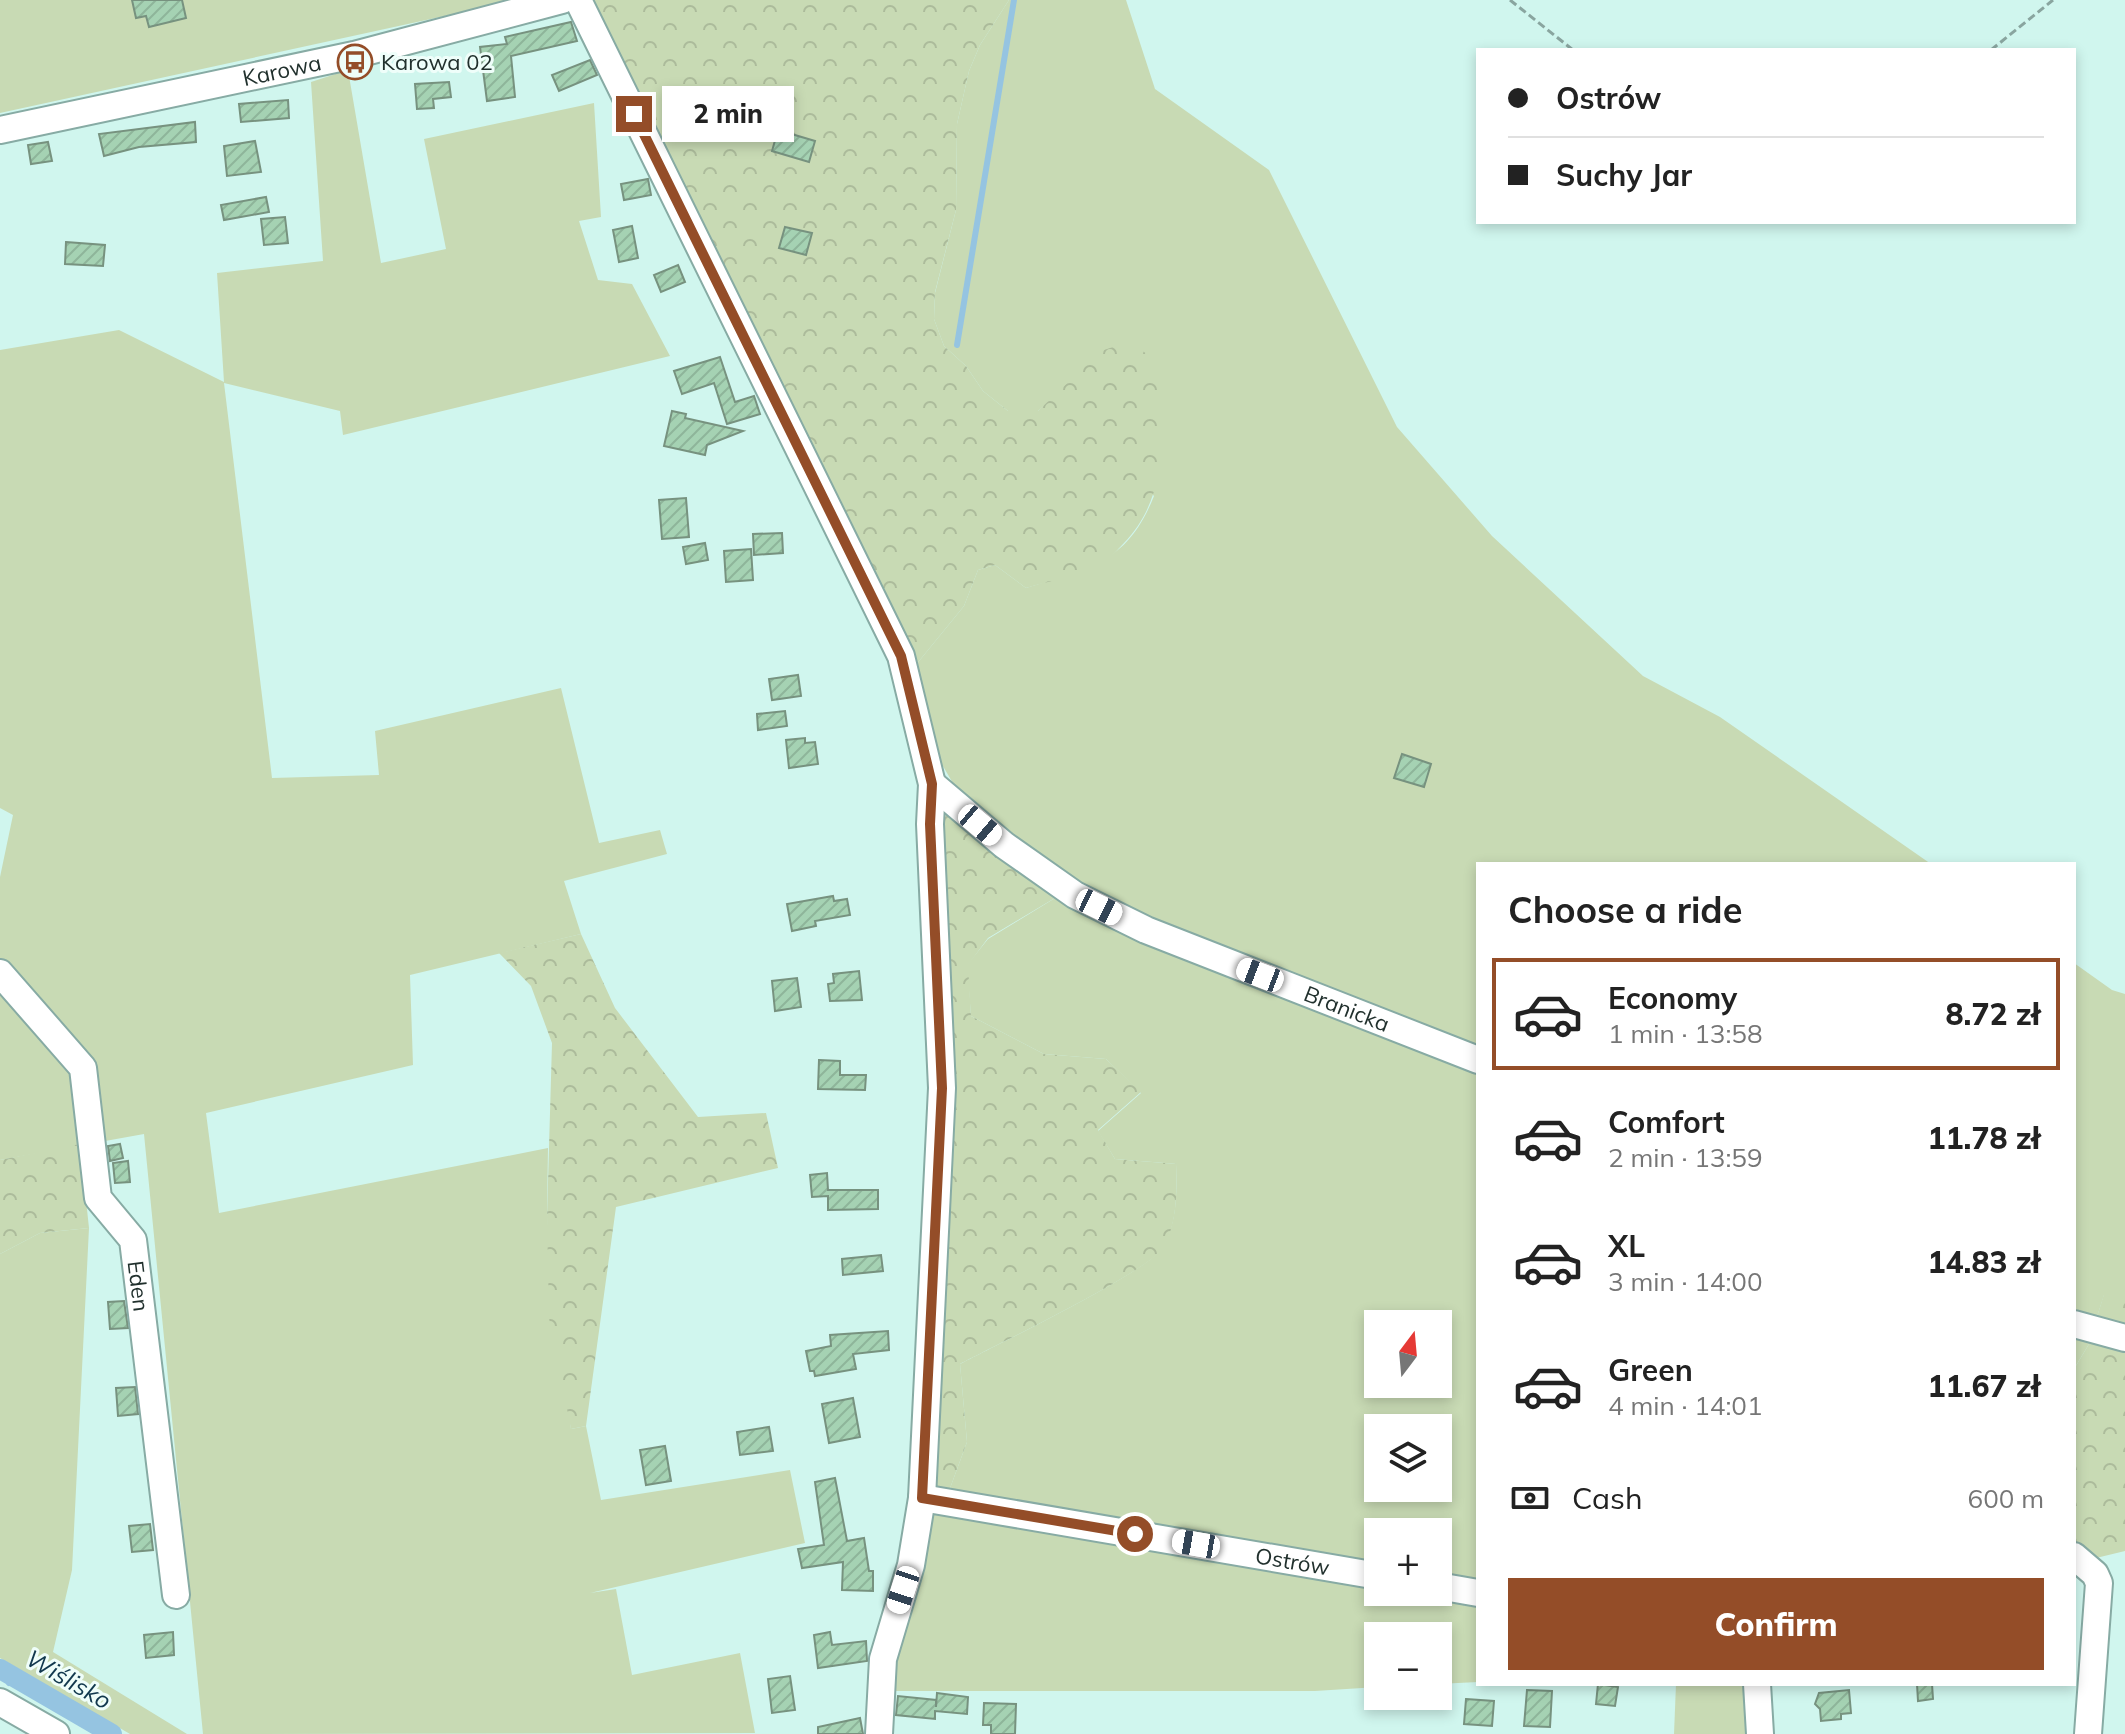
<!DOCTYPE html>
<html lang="en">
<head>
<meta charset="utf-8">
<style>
	body { margin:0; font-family:Mulish,sans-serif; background:#f6f6f6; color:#222; height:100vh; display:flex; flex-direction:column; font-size:30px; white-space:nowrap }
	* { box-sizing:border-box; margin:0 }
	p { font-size:26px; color:#767676 }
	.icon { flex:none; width:44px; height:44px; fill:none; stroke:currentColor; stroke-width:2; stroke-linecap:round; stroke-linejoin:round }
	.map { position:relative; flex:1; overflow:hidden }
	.panel { position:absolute; left:1476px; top:862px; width:600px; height:824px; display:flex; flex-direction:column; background:#fff; border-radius:0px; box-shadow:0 4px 12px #0003 }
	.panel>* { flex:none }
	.hud { position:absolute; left:1476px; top:48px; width:600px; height:176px; border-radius:0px; box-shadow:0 4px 12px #0003; display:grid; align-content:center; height:176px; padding:0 32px; background:#fff }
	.needle { width:52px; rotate:16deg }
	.tools { position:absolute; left:1364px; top:1310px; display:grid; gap:16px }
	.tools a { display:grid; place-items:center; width:88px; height:88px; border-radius:0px; background:#fff; box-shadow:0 4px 12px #0003; font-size:40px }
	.end { position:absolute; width:36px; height:36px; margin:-18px; border:10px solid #944d28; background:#fff; box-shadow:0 0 0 4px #fff }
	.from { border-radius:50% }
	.bubble { position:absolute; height:56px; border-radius:0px; background:#fff; box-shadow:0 4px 12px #0003; font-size:26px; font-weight:800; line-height:56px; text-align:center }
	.car { position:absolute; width:24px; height:48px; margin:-24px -12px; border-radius:10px; box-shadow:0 0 6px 2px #0007; background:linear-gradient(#fff 24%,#345 0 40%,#fff 0 76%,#345 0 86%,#fff 0) }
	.hud b { display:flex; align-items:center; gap:28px; height:76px; font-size:30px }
	.hud b+b { border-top:2px solid #e0e0e0 }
	.hud i { width:20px; height:20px; background:#222 }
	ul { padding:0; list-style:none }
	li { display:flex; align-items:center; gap:24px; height:112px; margin:0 16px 12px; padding:0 16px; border:4px solid transparent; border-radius:0px }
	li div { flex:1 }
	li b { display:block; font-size:30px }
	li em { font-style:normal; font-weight:800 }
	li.selected { border-color:#944d28 }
	li>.icon { width:72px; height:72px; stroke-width:1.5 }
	h2 { padding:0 32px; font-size:36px; line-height:96px }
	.pay { display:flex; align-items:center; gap:20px; height:88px; padding:0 32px; font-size:30px }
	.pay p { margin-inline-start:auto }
	.button { display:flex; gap:16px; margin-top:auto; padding:16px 32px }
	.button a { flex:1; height:92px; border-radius:0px; background:#944d28; color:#fff; font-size:32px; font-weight:800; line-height:92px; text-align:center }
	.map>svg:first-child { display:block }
	.green { fill:#c8dab4; fill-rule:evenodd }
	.forest { fill:url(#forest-crowns) }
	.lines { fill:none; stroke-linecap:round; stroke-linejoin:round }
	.stream { stroke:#95c4e1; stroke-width:6 }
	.canal { stroke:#95c4e1; stroke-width:20 }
	.building { fill:url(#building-hatch); stroke:#77927f; stroke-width:2 }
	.minor-casing { stroke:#87aba4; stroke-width:30 }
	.path { stroke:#89a59f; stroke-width:3; stroke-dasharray:8 4; stroke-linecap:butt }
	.minor { stroke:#fff; stroke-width:26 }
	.route { stroke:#944d28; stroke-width:10 }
	.labels { text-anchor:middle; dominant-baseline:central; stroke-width:6; stroke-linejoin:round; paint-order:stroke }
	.poi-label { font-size:22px; fill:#21302d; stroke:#effefa; text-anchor:start }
	.street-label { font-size:22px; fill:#21302d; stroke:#effefa }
	.water-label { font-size:24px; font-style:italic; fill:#11384d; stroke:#effefa }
</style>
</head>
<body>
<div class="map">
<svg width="2125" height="1734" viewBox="0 0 2125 1734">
	<defs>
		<pattern id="forest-crowns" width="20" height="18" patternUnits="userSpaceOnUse" patternTransform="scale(2)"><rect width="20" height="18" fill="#c8dab4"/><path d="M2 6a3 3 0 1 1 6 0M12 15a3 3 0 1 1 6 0" fill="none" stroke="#acbb9b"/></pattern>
		<pattern id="building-hatch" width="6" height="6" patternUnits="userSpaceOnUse" patternTransform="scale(2)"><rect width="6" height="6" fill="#a5d2b3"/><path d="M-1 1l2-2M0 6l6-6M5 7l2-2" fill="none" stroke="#8eb59a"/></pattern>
	</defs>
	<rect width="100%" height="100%" fill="#d0f6ee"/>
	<g class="green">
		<polygon points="0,0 518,0 0,113"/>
		<path d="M1009,0H1126L1155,89L1269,170L1397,427L1492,536L1643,676L1720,717L1931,864H1478V1045L1179,934L1082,887L1015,842L954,785L933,749L915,666L964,606L978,570L995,565L1026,588C1089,568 1127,564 1154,496L1060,392L1038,411H1008L983,391L966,366L944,346L934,319L935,293L956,210L957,124L969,71L980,45Z"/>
		<polygon points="348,70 381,263 446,249 424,139 594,103 601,217 579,221 598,280 632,284 670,356 343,435 340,411 224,383 272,778 379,775 375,731 561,688 599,843 660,830 667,854 564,881 581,934 410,975 413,1065 206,1113 219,1213 548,1148 547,1217 571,1429 586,1426 601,1500 790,1470 805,1543 590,1593 616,1589 632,1675 740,1653 755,1733 203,1734 144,1134 0,1160 0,877 13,815 0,808 0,350 119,330 224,382 217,273 323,261 311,82"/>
		<path d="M1060,895L1478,1069V1584L1438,1577V1532H1378V1567L949,1491L967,1442L960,1364C994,1346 1148,1272 1162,1248C1178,1222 1176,1194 1177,1164L1115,1159L1098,1131L1141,1093L1106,1059L1044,1054L971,1016L967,965L988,939ZM1378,1324H1438V1384H1378ZM1378,1428H1438V1488H1378Z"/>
		<polygon points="2074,963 2112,990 2125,994 2125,1294 2104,1295 2096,1320 2074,1313"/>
		<polygon points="89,1228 72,1570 53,1652 187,1734 130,1734 0,1658 0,1254 40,1233"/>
		<polygon points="2074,1333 2092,1339 2074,1369"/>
		<polygon points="929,1508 1378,1585 1378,1592 1420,1592 1478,1602 1478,1682 1438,1684 1438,1636 1378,1636 1378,1687 1315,1691 896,1691 888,1653"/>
		<polygon points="1676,1684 1751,1684 1754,1734 1674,1734"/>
	</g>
	<g class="forest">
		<path d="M594,0H1009L980,45L969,71L957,124L956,210L935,292L934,319L944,346L966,366L983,391L1008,411H1038L1101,351L1128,342L1152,357C1165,421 1172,493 1124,543C1117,550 1110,559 1102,564C1078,577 1051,580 1026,588L995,565L978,570L964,606L915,666Z"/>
		<path d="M941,810L956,815L1060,895L988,938L968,965L971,1016L1044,1054L1106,1059L1141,1092L1098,1130L1115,1159L1177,1164C1176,1194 1178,1222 1163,1248C1148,1272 994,1346 960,1364L967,1442L949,1491L928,1487Z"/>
		<polygon points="581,934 615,1008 698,1117 766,1113 778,1168 616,1207 586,1426 571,1429 549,1318 547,1217 552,1043 531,986 499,953"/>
		<polygon points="80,1144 89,1228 40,1233 0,1254 0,1160"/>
		<polygon points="2104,1294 2125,1294 2125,1328 2096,1320"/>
		<polygon points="2092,1339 2125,1348 2125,1551 2092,1559 2074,1548 2074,1369"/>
	</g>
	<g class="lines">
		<g class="stream">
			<polyline points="957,345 1014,0"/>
			<polyline points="9,1683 15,1679"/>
		</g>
		<polyline class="canal" points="0,1669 112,1734"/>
	</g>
	<g class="building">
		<polygon points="132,0 182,0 186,18 149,27 146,16 136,18"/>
		<polygon points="571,22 577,41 511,56 515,97 487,101 480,47 507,44 505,37"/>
		<polygon points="590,60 597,75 559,91 552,75"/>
		<polygon points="449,82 451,97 433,99 434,108 417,109 415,84"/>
		<polygon points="288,100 289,118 241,122 239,104"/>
		<polygon points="195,122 196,142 139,147 104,156 99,134"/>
		<polygon points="778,130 815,141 809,162 772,151"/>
		<polygon points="255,141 261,172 227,176 224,146"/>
		<polygon points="48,142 52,161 31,164 28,145"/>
		<polygon points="648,179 651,195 624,200 621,184"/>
		<polygon points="266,197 269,212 224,220 221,205"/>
		<polygon points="285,217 288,243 264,245 261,219"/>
		<polygon points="632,226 638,258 619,262 613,230"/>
		<polygon points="785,227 812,233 806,255 779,248"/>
		<polygon points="66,242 105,245 103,266 65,264"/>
		<polygon points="678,265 685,282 661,292 654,275"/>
		<polygon points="720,357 735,402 754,396 760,414 727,424 714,383 682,394 674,371"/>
		<polygon points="672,411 686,414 685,418 743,431 707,445 705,455 664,446"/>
		<polygon points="686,498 689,537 662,539 659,500"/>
		<polygon points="782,533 783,553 754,555 753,534"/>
		<polygon points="705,543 708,560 686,564 683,547"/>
		<polygon points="751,549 753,580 726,582 724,551"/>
		<polygon points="798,675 801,696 772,700 769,679"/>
		<polygon points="785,711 787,726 758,730 757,714"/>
		<polygon points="805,738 805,743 815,742 818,764 789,768 786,740"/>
		<polygon points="1402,754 1431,764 1424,787 1394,778"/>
		<polygon points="833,896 834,901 847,899 850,915 815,921 816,926 792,931 787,904"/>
		<polygon points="859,971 862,1000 830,1001 828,984 834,983 833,974"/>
		<polygon points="797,978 801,1007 775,1011 772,981"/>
		<polygon points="819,1060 840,1061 840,1075 866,1075 865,1090 818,1089"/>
		<polygon points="120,1144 123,1158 110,1161 108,1146"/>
		<polygon points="128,1161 130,1182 115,1183 113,1163"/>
		<polygon points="827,1173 828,1190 878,1190 878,1209 828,1210 828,1196 812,1197 810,1175"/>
		<polygon points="881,1255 883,1271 843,1275 842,1259"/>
		<polygon points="124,1301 128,1328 110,1329 108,1302"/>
		<polygon points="888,1331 889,1350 853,1354 856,1369 815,1376 814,1371 810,1371 806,1351 831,1346 830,1335"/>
		<polygon points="135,1387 138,1414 118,1416 116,1388"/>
		<polygon points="853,1398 860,1437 829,1443 822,1404"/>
		<polygon points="769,1427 773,1451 740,1455 737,1432"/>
		<polygon points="665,1446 671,1481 646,1485 640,1450"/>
		<polygon points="835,1478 847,1541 864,1538 869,1571 873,1571 873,1591 842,1590 843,1562 802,1568 798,1549 824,1545 815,1482"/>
		<polygon points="150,1524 153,1550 132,1552 129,1526"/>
		<polygon points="173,1632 174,1655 146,1658 144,1635"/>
		<polygon points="830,1632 832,1645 866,1641 867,1661 818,1668 814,1635"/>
		<polygon points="790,1676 795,1710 772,1713 768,1679"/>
		<polygon points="1598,1684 1618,1687 1615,1706 1596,1704"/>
		<polygon points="1917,1684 1932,1684 1933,1699 1918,1701"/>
		<polygon points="1527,1690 1552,1691 1550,1727 1524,1726"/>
		<polygon points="1849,1690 1851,1713 1841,1714 1841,1719 1821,1721 1820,1709 1815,1704 1819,1693"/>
		<polygon points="937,1693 968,1697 967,1714 935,1711 935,1719 896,1715 898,1696 936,1700 936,1707"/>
		<polygon points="1466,1699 1494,1701 1492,1726 1464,1724"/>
		<polygon points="984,1703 1016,1704 1015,1734 991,1734 991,1725 983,1725"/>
		<polygon points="860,1718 863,1734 818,1734 818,1727"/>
	</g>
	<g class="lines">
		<g class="minor-casing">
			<g id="minor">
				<polyline points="578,0 901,656 932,784 930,824 942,1088 922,1498 911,1565 883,1659 879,1734"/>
				<path id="s1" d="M0,130L354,55L562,0"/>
				<path id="s2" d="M932,784L1004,845L1075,895L1146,930L1478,1060"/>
				<path id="s3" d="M0,973L83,1068L98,1198L133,1240L176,1595"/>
				<polyline points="2074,1324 2125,1338"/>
				<path id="s4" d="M922,1498L1378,1576"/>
				<polyline points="2074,1556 2095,1574 2099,1583 2088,1734"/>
				<polyline points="1438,1586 1478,1593"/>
				<polyline points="1757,1684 1760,1734"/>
				<polyline points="0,1702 56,1734"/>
			</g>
		</g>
		<g class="path">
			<polyline points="1510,0 1573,50"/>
			<polyline points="1991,50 2053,0"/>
		</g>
		<use href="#minor" class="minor"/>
	</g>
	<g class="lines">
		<polyline class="route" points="634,114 901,656 932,784 930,824 942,1088 922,1498 1135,1534"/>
	</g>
	<defs>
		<g id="bus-ring" transform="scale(1.8)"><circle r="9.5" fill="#effefa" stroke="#944d28" stroke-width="1.5"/><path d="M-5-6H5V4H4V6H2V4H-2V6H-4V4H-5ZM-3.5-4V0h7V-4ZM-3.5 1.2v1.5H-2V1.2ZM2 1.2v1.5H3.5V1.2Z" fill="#944d28"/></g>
	</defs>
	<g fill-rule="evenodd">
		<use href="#bus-ring" x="355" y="62"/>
	</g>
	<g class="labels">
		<g class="poi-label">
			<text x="381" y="62">Karowa 02</text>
		</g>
		<g class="street-label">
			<text stroke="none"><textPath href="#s1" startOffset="288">Karowa</textPath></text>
			<text stroke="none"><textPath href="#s2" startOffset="476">Branicka</textPath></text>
			<text stroke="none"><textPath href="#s3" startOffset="358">Eden</textPath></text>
			<text stroke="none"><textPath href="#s4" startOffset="376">Ostrów</textPath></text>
		</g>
		<g class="water-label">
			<text transform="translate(69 1679) rotate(30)">Wiślisko</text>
		</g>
	</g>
</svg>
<div class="tools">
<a><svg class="needle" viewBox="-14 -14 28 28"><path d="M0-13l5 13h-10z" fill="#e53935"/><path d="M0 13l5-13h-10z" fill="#767676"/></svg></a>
<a><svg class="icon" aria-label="layers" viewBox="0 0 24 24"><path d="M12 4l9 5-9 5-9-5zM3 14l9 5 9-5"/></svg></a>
<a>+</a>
<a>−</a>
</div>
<i class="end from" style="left:1135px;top:1534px"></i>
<i class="end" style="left:634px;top:114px"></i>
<div class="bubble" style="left:662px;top:86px;width:132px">2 min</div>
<i class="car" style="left:980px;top:825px;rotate:130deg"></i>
<i class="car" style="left:1099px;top:907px;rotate:116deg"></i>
<i class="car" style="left:1260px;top:975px;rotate:291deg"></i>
<i class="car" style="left:1196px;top:1544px;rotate:280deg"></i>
<i class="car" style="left:903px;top:1590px;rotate:198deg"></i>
<div class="hud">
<b><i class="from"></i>Ostrów</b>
<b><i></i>Suchy Jar</b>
</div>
<section class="panel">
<h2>Choose a ride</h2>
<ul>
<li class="selected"><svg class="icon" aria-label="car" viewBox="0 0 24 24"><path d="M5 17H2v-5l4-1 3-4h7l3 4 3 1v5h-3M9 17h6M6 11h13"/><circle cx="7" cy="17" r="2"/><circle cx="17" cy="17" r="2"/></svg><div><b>Economy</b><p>1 min · 13:58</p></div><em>8.72 zł</em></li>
<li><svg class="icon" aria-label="car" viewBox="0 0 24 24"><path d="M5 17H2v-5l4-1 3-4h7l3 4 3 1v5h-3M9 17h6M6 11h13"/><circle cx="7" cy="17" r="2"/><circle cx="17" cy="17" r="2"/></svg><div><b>Comfort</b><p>2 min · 13:59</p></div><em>11.78 zł</em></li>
<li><svg class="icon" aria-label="car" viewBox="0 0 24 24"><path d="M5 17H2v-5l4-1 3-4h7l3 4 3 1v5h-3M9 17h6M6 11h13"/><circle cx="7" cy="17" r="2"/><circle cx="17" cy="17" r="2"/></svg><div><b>XL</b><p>3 min · 14:00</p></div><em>14.83 zł</em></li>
<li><svg class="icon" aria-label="car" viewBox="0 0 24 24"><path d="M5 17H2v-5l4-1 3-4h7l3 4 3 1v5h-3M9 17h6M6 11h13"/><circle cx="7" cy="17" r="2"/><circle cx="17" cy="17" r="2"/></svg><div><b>Green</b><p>4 min · 14:01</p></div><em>11.67 zł</em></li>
</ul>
<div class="pay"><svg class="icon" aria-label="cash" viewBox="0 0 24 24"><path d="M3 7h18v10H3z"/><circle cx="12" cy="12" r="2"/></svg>Cash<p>600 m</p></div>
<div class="button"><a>Confirm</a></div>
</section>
</div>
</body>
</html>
